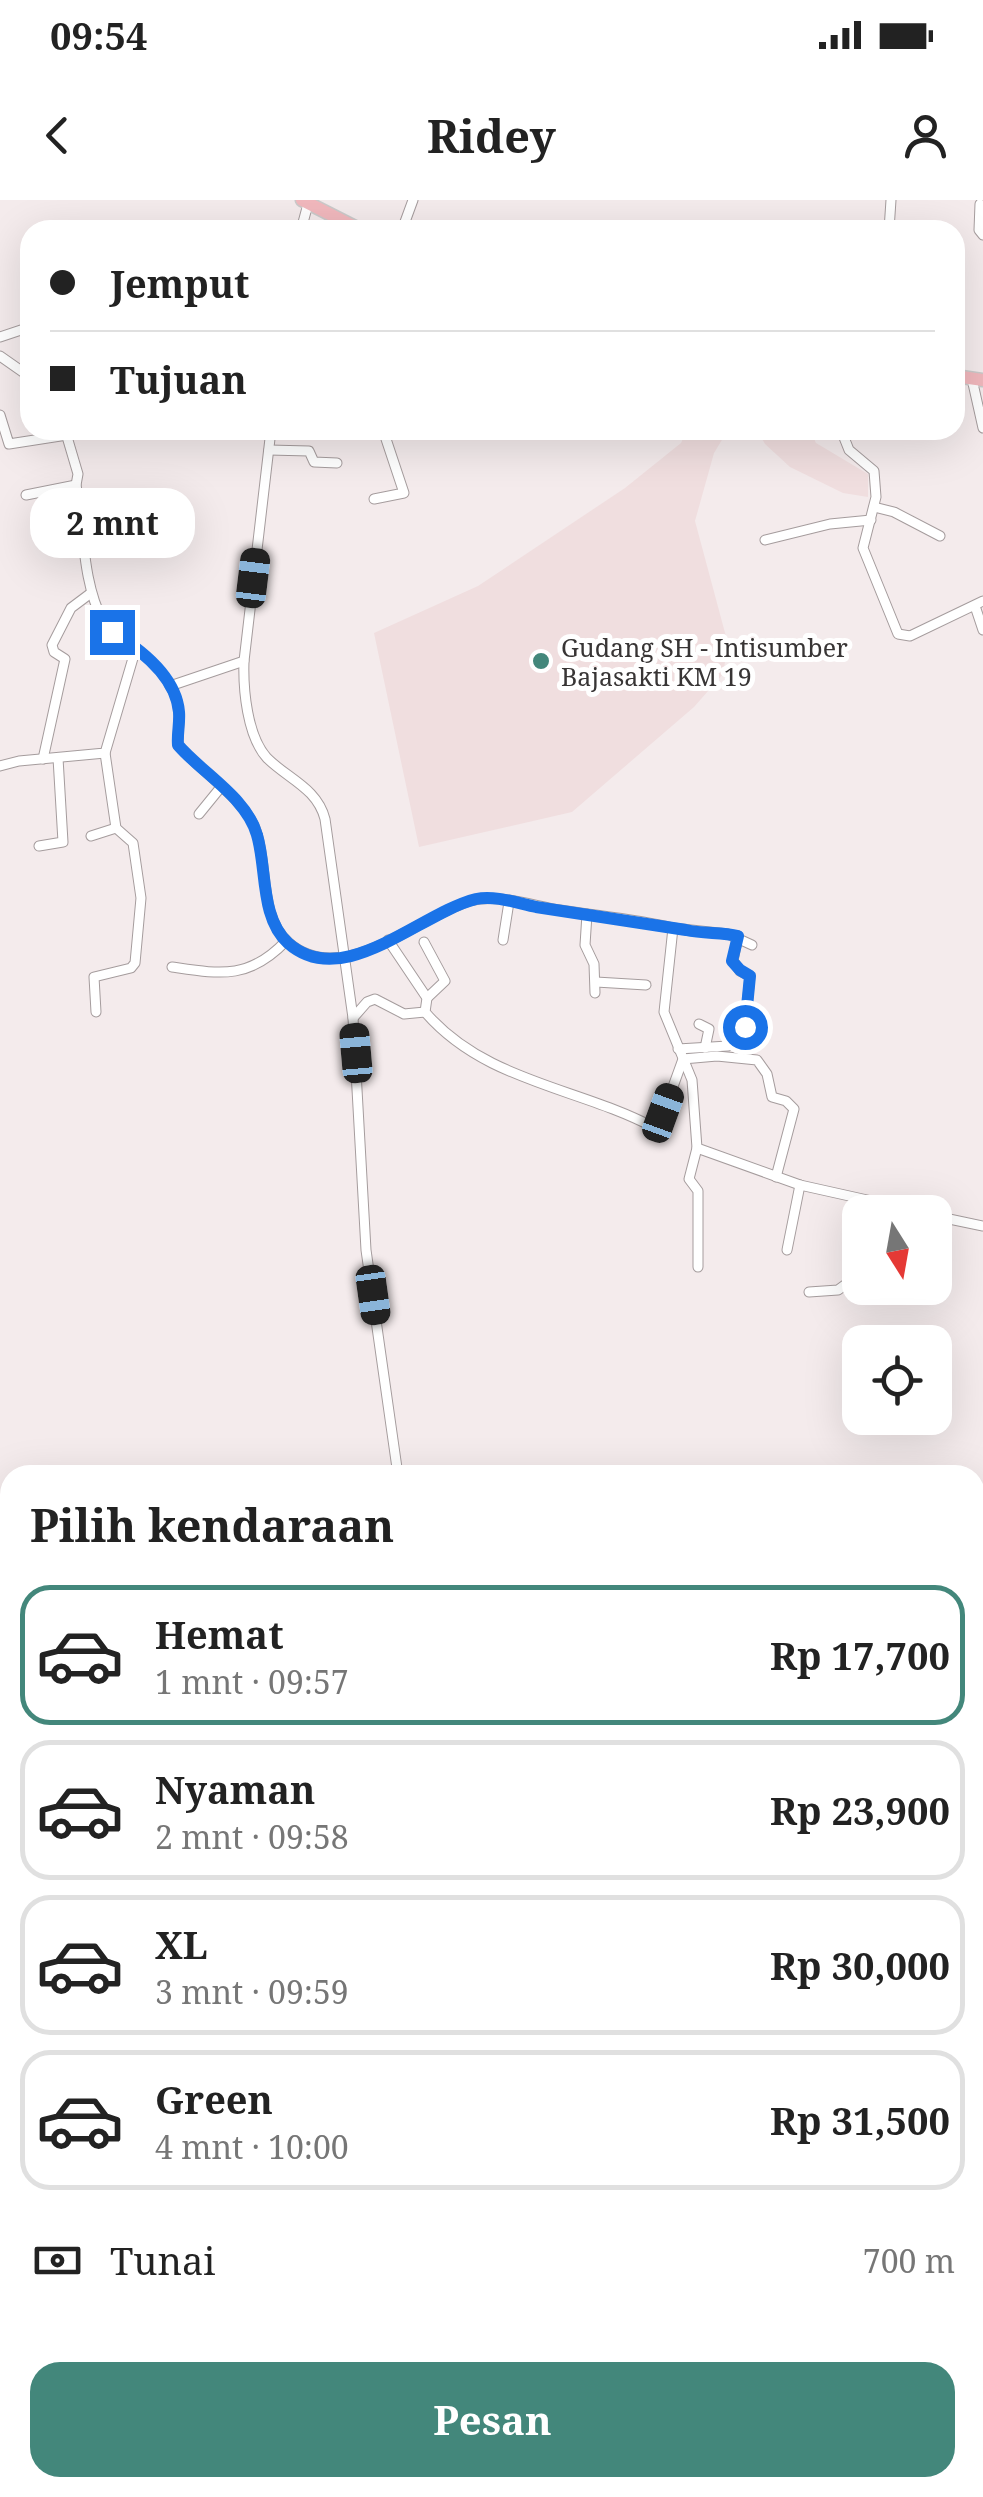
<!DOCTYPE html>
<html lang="id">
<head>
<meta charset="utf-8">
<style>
	body { margin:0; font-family:"Noto Serif",serif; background:#f2f2f2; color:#222; height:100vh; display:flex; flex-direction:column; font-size:38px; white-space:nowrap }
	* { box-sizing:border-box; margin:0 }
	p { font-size:32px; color:#767676 }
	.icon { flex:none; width:55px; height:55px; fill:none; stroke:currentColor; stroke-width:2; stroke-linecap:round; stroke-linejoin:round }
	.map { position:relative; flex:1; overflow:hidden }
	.side { position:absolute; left:0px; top:1265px; width:985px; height:1032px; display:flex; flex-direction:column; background:#fff; border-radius:30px 30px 0 0; box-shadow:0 10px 40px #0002 }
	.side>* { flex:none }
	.hud { position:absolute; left:20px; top:20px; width:945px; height:220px; border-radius:30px; box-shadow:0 10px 40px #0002; display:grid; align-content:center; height:220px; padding:0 30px; background:#fff }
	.needle { width:65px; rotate:169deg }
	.fabs { position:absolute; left:842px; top:995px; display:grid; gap:20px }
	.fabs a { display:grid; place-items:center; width:110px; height:110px; border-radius:20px; background:#fff; box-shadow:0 10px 40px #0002; font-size:50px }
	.end { position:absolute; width:45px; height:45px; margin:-22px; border:12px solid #1a73e8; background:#fff; box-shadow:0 0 0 5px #fff }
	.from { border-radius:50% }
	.bubble { position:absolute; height:70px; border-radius:30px; background:#fff; box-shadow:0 10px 40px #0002; font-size:32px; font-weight:700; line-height:70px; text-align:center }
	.car { position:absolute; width:30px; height:60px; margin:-30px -15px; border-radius:12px; box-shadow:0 0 8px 2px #0007; background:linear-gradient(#222 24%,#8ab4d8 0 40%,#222 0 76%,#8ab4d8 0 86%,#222 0) }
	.hud b { display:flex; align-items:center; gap:35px; height:95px; font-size:38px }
	.hud b+b { border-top:2px solid #e0e0e0 }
	.hud i { width:25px; height:25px; background:#222 }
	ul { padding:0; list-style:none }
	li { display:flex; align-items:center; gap:30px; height:140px; margin:0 20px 15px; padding:0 10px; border:5px solid #e0e0e0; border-radius:30px }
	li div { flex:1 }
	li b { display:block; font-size:38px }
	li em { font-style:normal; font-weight:700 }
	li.on { border-color:#43877b }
	li>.icon { width:90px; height:90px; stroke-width:1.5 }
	h2 { padding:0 30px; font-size:45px; line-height:120px }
	.pay { display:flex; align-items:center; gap:25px; height:110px; padding:0 30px; font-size:38px }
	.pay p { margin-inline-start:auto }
	.action { display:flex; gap:20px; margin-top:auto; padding:20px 30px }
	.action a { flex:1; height:115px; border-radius:30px; background:#43877b; color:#fff; font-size:40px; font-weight:700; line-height:115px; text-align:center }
	.status { display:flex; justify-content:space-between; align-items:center; height:70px; padding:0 50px; background:#fff; direction:ltr }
	.status svg { height:28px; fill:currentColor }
	header { display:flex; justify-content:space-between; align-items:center; height:130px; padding:0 30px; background:#fff; font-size:45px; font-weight:700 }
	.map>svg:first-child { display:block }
	.built { fill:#f0dedf }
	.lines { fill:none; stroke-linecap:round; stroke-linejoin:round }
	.minor-casing { stroke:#a59c9d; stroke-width:11 }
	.highway-casing { stroke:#cbcaca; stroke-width:15 }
	.minor { stroke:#fff; stroke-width:9 }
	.highway { stroke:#f1b8bd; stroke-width:12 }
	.route { stroke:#1a73e8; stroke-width:12 }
	.poi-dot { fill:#43877b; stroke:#fff; stroke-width:4 }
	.labels { text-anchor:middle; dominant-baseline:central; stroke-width:10; stroke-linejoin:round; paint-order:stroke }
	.poi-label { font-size:25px; fill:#383535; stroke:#fff; text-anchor:start }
</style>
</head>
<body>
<div class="status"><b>09:54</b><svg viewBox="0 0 49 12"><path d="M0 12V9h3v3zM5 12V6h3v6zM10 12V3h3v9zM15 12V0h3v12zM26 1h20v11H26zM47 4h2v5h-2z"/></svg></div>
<header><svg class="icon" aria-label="back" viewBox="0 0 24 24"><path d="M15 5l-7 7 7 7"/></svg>Ridey<svg class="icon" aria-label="person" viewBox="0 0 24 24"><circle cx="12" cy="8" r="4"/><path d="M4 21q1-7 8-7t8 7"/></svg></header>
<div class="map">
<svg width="983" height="2297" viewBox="0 0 983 2297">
	<rect width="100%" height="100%" fill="#f4ebec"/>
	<g class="built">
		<polygon points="687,230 728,230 714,253 695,321 728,444 723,474 694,507 572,612 419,647 374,433 478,386 625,288 681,243"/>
		<polygon points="757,230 810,230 816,243 868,274 868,297 843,293 790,267 765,244"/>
	</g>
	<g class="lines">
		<g class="minor-casing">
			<g id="minor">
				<polyline points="980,4 979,30 983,35"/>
				<polyline points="301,30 308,4"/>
				<polyline points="402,30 413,0"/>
				<polyline points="889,30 891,0"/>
				<polyline points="0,137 30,127"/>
				<polyline points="0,156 30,177"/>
				<polyline points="972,179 983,228"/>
				<polyline points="0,215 9,244 67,235"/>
				<path d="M65,230L78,274L76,285C84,328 82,382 103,421C110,433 122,437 132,445C153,461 178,486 179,514C180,524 177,534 178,545C199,570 243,598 255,628C269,663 258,717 289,743C343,789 417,717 470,701C498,693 533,706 560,710C598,716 636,719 673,728L664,812L692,880L697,948L800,985L921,1012"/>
				<path d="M271,230L244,461C243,489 247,536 267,558C288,579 317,588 325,619L353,818L366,1050L398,1275"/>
				<polyline points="841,230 849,250 874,271 876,297 863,348 898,434 910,436 983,401"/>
				<polyline points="269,250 309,251 314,262 337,263"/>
				<polyline points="26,295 76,285"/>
				<polyline points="374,299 404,293 383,230"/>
				<polyline points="874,307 894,312 940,336"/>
				<polyline points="60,334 69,327 84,324"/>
				<polyline points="765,340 830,324 871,320"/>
				<polyline points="975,406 983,430"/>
				<polyline points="170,486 244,461"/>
				<polyline points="43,559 65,459 54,452 52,445 71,408 91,393"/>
				<polyline points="0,566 19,561 105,553 136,448"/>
				<polyline points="199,614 221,587"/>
				<polyline points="91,636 116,628"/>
				<polyline points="39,646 63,642 58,558"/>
				<polyline points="587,714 585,745 594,764 595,793"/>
				<polyline points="673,728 728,734 752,745"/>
				<path d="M388,740L427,798L425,812C485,882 578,887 655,928H658L683,859L717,856L757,860L767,874L772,897L786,901L794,909L776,977"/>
				<polyline points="503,740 509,702"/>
				<polyline points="424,742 445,781 427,798"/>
				<path d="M172,767C220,774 249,780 286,741"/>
				<polyline points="596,782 646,785"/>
				<polyline points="96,812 94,777 131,768 135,763 141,698 133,643 116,628 105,553"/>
				<polyline points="353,818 367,802 375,799 404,814 425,812"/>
				<polyline points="699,824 709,829 705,848"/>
				<polyline points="678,849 728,846 734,828 745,827 750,776 740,771 733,761 738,736"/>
				<polyline points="697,948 689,979 698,991 698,1067"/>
				<polyline points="935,1016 983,1026"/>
				<polyline points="787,1050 800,985"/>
				<polyline points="809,1092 838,1090 860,1074"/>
				<polyline points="0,1529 10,1527"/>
				<polyline points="975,1814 983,1812"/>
				<polyline points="99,2297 120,2291 126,2297"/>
				<polyline points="160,2297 169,2291"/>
			</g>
		</g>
		<g class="highway-casing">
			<g id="highway">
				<polyline points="302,0 361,30"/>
				<polyline points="955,176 983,180"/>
				<polyline points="975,2103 983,2101"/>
				<polyline points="975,2124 983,2122"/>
				<polyline points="975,2146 983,2144"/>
				<polyline points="0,2169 10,2169"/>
				<polyline points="975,2179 983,2180"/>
				<polyline points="0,2191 10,2191"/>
			</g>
		</g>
		<use href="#minor" class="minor"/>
		<use href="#highway" class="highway"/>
	</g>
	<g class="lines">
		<path class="route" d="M112,432C140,449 176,476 179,512C180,523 177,534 178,545C202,573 247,598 257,635C267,668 260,718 288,743C343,792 420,713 476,699C495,695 517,703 536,707C586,715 636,722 686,730C704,734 721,732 738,736L732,761L740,770L750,776L745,827"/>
	</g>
	<circle class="poi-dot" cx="541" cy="461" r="10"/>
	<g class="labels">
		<g class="poi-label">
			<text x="561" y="447">Gudang SH - Intisumber<tspan x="561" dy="29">Bajasakti KM 19</tspan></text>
		</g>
	</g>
</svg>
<div class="fabs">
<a><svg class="needle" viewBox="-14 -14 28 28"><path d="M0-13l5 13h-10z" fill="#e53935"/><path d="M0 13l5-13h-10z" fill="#767676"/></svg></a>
<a><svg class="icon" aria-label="locate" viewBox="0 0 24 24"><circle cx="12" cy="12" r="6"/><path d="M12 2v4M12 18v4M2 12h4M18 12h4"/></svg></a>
</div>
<i class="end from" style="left:745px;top:827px"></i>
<i class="end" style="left:112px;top:432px"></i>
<div class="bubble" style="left:30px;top:288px;width:165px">2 mnt</div>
<i class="car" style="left:253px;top:378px;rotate:7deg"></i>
<i class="car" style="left:356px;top:853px;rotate:355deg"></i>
<i class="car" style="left:663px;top:913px;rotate:20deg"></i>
<i class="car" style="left:373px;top:1095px;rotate:172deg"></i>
<div class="hud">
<b><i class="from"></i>Jemput</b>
<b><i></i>Tujuan</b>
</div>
<section class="side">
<h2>Pilih kendaraan</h2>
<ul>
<li class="on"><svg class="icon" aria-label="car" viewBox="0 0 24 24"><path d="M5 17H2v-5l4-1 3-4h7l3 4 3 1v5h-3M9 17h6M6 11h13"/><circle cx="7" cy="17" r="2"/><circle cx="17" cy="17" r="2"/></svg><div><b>Hemat</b><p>1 mnt · 09:57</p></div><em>Rp 17,700</em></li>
<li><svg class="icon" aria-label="car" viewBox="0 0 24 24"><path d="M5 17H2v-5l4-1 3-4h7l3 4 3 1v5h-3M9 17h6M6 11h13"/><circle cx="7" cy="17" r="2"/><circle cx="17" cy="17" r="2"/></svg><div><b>Nyaman</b><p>2 mnt · 09:58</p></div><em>Rp 23,900</em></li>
<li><svg class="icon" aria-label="car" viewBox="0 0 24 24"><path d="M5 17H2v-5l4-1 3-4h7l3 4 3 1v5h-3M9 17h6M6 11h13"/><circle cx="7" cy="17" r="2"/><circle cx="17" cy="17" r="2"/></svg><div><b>XL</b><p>3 mnt · 09:59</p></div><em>Rp 30,000</em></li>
<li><svg class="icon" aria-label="car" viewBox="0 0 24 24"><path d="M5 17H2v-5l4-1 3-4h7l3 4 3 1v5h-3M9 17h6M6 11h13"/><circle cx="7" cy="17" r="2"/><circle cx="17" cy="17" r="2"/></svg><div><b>Green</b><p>4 mnt · 10:00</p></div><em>Rp 31,500</em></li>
</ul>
<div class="pay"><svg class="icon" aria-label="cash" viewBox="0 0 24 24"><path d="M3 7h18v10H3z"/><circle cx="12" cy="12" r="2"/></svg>Tunai<p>700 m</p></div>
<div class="action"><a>Pesan</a></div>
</section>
</div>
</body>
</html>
